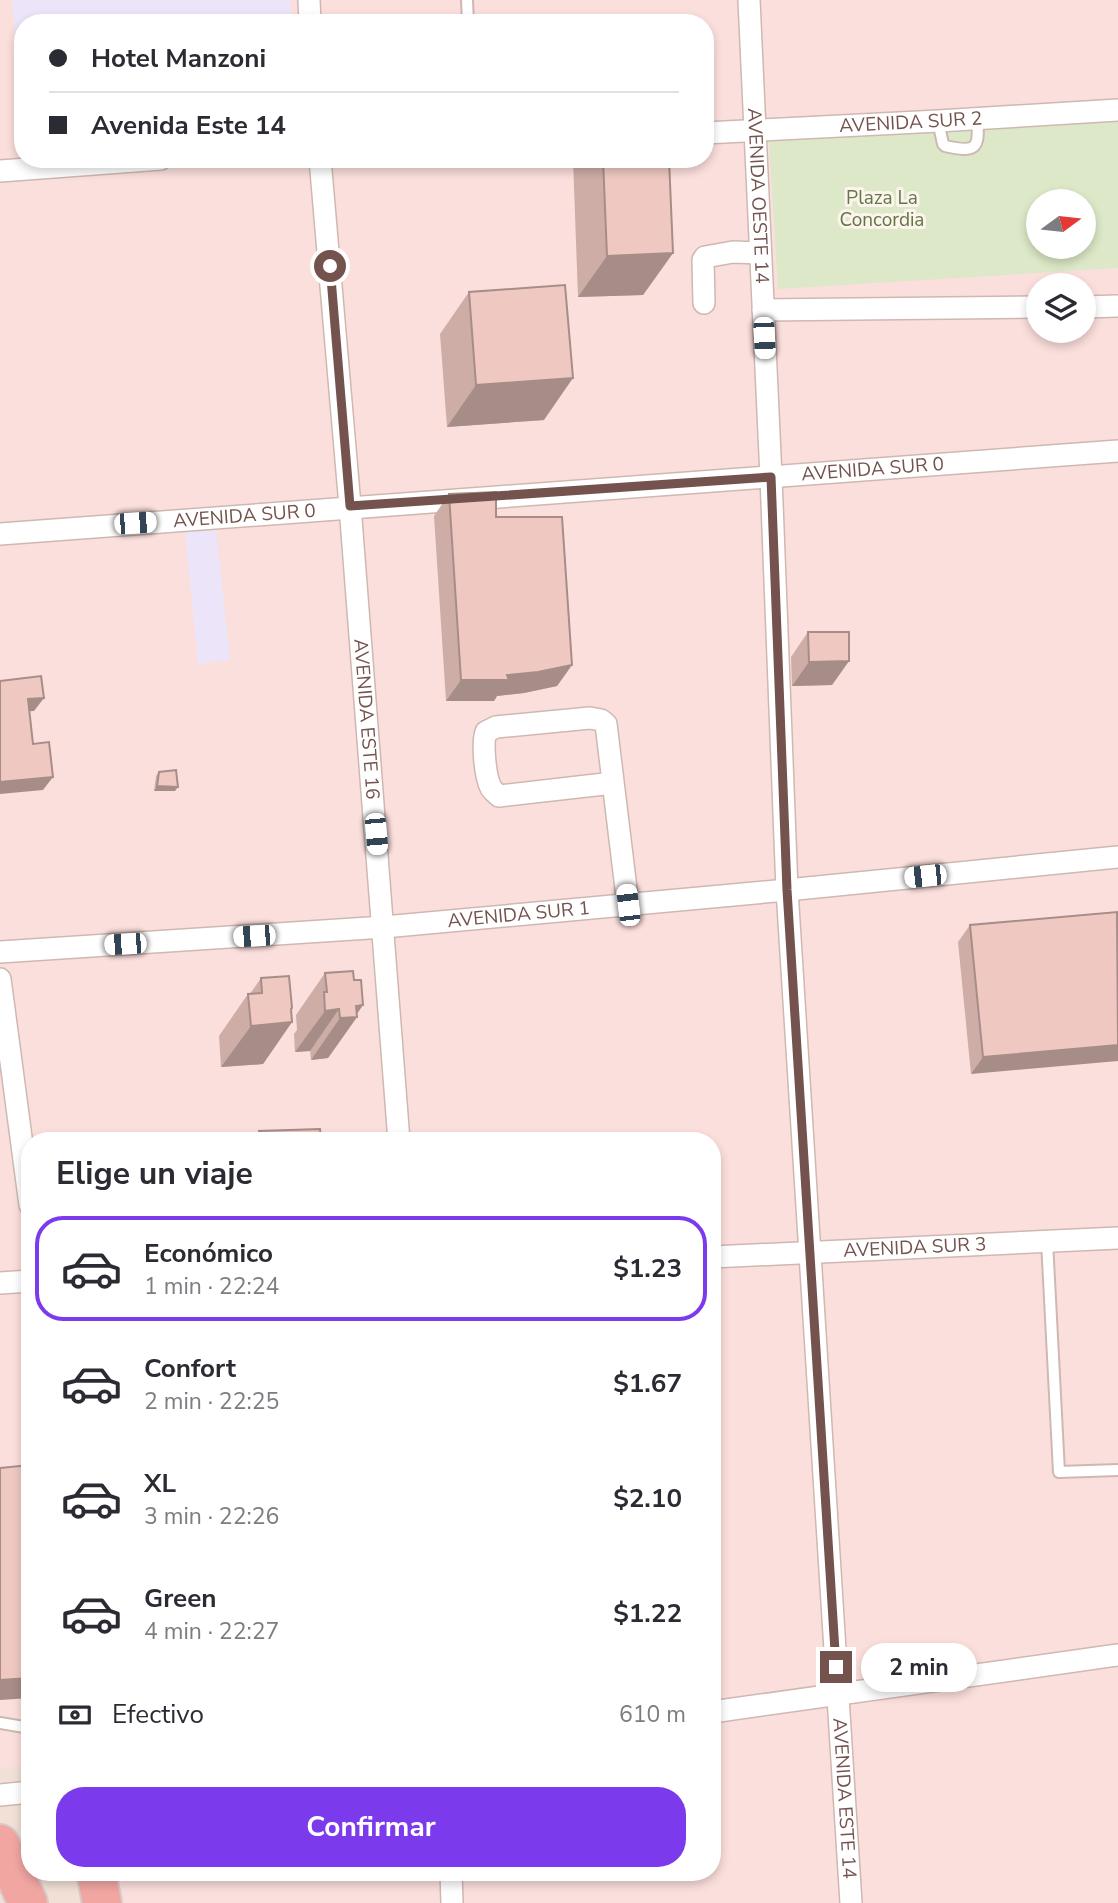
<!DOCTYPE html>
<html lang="es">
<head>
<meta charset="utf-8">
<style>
	body { margin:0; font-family:"Nunito Sans",sans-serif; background:#f7f7f7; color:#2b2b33; height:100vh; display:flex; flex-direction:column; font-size:26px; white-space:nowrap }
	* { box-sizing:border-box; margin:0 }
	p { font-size:23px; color:#7c7c81 }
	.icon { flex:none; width:38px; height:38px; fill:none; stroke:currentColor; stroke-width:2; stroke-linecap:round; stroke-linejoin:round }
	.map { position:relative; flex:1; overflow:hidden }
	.details { position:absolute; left:21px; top:1132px; width:700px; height:749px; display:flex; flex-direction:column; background:#fff; border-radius:28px; box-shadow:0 4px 10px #0003 }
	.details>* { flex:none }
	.banner { position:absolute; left:14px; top:14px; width:700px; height:154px; border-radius:28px; box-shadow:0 4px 10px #0003; display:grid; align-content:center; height:154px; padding:0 35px; background:#fff }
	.needle { width:46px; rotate:75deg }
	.controls { position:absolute; left:1026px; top:189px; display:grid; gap:14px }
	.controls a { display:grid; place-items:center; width:70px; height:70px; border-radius:50%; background:#fff; box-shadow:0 4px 10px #0003; font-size:35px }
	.end { position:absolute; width:32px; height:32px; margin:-16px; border:9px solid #74524d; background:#fff; box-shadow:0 0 0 4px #fff }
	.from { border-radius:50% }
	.bubble { position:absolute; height:49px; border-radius:24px; background:#fff; box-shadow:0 4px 10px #0003; font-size:23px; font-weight:700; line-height:49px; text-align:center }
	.car { position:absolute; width:21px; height:42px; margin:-21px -10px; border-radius:9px; box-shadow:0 0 5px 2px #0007; background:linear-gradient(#fff 24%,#345 0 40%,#fff 0 76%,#345 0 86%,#fff 0) }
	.banner b { display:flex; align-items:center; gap:24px; height:66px; font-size:26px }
	.banner b+b { border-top:2px solid #e1e1e2 }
	.banner i { width:18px; height:18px; background:#2b2b33 }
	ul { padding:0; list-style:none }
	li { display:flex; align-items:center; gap:21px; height:105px; margin:0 14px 10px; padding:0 21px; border:4px solid transparent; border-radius:28px }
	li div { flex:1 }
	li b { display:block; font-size:26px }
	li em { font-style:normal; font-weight:700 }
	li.current { border-color:#7c3aed }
	li>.icon { width:63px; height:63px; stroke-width:1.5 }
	h2 { padding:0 35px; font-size:32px; line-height:84px }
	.pay { display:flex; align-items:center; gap:18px; height:77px; padding:0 35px; font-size:26px }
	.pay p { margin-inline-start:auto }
	.action { display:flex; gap:14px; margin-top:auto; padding:14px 35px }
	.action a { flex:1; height:80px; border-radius:28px; background:#7c3aed; color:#fff; font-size:28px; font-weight:700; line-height:80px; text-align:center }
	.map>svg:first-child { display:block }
	.residential { fill:#f2e0d6 }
	.commercial { fill:#fbdfdc; fill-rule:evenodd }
	.education { fill:#ece4f8 }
	.green { fill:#dce8c7; fill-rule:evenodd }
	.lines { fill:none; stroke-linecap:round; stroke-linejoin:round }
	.service-casing { stroke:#cfb8b1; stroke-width:14 }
	.minor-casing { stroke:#cfb8b1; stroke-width:24 }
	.motorway-casing { stroke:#d5cbca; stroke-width:42 }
	.service { stroke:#fff; stroke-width:10 }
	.minor { stroke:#fff; stroke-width:21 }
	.motorway { stroke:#f1a6a2; stroke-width:38 }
	.wall { fill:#ceada6 }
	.shaded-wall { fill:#a78d87 }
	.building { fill:#efc9c1; stroke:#a78d87; stroke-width:2 }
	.route { stroke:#74524d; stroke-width:9 }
	.labels { text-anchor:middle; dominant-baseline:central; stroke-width:6; stroke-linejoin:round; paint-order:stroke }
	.street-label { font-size:19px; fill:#74524d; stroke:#fef4ee }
	.park-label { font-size:19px; fill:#607846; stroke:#fef4ee }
</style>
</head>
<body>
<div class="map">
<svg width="1118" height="1903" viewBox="0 0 1118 1903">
	<rect width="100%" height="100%" fill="#fbefe8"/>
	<polygon class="residential" points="30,1765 30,1872 117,1873 123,1903 0,1903 0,1768"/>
	<path class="commercial" d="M0,0H1118V1903H123L117,1873L712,1872V1141H30V1765L0,1768ZM23,23H705V159H23ZM1038,201H1083V247H1038ZM1038,285H1083V331H1038Z"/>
	<g class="education">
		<polygon points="12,0 290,0 292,23 23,23 23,109 21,110"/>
		<polygon points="216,529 230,660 198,664 185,532"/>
	</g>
	<path class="green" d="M1118,120V268L778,289L769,142ZM1038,201H1083V247H1038Z"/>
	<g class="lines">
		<g class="service-casing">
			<g id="service">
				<polyline points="467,0 468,23"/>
				<path d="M938,121L943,144L945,146C976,153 980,149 977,118"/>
				<polyline points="1047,1241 1059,1472 1118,1470"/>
				<polyline points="0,1723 30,1728"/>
			</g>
		</g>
		<g class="minor-casing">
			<g id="minor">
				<polyline points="309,0 310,23"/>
				<path id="s1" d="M749,0L771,477L787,890L851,1903"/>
				<path id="s2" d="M705,133L938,121L1118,110"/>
				<path id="s3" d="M320,159L350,506L399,1141"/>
				<polyline points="0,171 161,159"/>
				<polyline points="704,303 703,260 705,257 733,252 760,253"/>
				<polyline points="1083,307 1118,306"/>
				<polyline points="763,310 1038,307"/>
				<path id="s4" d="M0,534L1118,451"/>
				<path d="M613,783L499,796C497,794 492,790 491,788C485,776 482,744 486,732L496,727L590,718L601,720L606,724L628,905"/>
				<path id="s5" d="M0,952L384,927L787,890L1118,857"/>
				<polyline points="0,979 30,1205"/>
				<path id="s6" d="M712,1257L1118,1238"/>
				<polyline points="0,1283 30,1281"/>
				<polyline points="712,1712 1118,1655"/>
				<polyline points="0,1795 30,1792"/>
				<polyline points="451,1872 452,1903"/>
			</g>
		</g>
		<g class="motorway-casing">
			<g id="motorway">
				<polyline points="0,1844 28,1903"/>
				<polyline points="96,1872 102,1903"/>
			</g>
		</g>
		<use href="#service" class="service"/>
		<use href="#minor" class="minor"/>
		<use href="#motorway" class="motorway"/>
	</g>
	<g class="wall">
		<polygon points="573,159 669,159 673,253 643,295 578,297"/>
		<polygon points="469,292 544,420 447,427 440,334"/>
		<polygon points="449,494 496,517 572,665 557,686 524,693 497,696 494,701 446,701 434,516"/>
		<polygon points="808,632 849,661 832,685 792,686 791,657"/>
		<polygon points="159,772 175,791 154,791 156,776"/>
		<polygon points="1117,912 971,1074 958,942 970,925"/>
		<polygon points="325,973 357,1015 357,1017 328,1058 311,1060 310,1051 295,1052 294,1034 297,1030 296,1015"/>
		<polygon points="261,978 291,1011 292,1022 263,1064 221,1067 219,1036 248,994 250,994"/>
		<polygon points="259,1131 321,1141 253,1141"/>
	</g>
	<g class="shaded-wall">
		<polygon points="673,253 643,295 578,297 607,256"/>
		<polygon points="573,378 544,420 447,427 476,385"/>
		<polygon points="849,661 832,685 792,686 809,662"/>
		<polygon points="572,665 557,686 524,693 497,696 494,701 446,701 461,680 507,675"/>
		<polygon points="44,698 34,711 19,712 28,699"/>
		<polygon points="53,777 43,790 0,794 0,782"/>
		<polygon points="157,786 178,787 175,791 154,791"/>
		<polygon points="363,1005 355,1017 357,1017 328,1058 311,1060 340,1018 356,1006"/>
		<polygon points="292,1008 282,1023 292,1022 263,1064 221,1067 251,1026"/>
		<polygon points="339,1009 310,1051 295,1052 325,1011"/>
		<polygon points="1118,1045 1118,1061 971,1074 983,1057"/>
		<polygon points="30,1678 30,1698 0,1700 0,1680"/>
	</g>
	<g class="building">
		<polygon points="603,159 669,159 673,253 607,256"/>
		<polygon points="565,285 573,378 476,385 469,292"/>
		<polygon points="496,492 496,517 562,517 572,665 538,672 507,675 509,680 461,680 449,494"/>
		<polygon points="808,632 849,632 849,661 809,662"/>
		<polygon points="41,676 44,698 28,699 33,744 49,742 53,777 0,782 0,681"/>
		<polygon points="176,770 178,787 157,786 159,772"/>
		<polygon points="1117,912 1118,1045 983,1057 970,925"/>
		<polygon points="353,971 354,980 361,980 363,1005 356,1006 357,1017 340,1018 339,1009 325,1011 324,992 327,992 325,973"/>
		<polygon points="289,976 292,1008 291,1009 292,1022 251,1026 248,994 262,993 261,978"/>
		<polygon points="320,1129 321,1141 260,1141 259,1131"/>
		<polygon points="30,1465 30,1678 0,1680 0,1468"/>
	</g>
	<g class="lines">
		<polyline class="route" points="330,266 350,506 771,477 787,890 836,1667"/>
	</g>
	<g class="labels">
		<g class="street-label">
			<text stroke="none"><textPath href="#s2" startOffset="206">AVENIDA SUR 2</textPath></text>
			<text stroke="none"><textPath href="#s1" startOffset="196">AVENIDA OESTE 14</textPath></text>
			<text stroke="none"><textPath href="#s4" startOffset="875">AVENIDA SUR 0</textPath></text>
			<text stroke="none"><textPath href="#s4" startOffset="245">AVENIDA SUR 0</textPath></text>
			<text stroke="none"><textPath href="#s3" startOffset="562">AVENIDA ESTE 16</textPath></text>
			<text stroke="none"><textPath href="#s5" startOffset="520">AVENIDA SUR 1</textPath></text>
			<text stroke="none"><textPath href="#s6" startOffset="203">AVENIDA SUR 3</textPath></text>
			<text stroke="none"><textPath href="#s1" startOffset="1801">AVENIDA ESTE 14</textPath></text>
		</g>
		<g class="park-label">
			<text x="882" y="198">Plaza La<tspan x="882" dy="22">Concordia</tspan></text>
		</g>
	</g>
</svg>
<div class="controls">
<a><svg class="needle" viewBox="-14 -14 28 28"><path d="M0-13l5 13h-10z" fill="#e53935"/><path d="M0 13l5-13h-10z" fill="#7c7c81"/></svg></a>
<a><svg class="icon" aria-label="layers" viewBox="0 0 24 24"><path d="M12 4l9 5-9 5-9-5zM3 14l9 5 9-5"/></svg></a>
</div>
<i class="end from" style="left:330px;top:266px"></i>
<i class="end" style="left:836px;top:1667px"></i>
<div class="bubble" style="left:861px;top:1643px;width:116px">2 min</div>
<i class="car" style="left:764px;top:338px;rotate:177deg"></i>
<i class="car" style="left:135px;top:523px;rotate:86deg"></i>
<i class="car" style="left:376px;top:834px;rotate:175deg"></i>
<i class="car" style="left:925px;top:876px;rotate:264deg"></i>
<i class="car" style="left:628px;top:905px;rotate:353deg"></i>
<i class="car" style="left:254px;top:936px;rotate:267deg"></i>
<i class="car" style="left:125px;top:944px;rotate:267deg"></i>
<div class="banner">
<b><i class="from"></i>Hotel Manzoni</b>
<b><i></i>Avenida Este 14</b>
</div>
<section class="details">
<h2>Elige un viaje</h2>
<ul>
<li class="current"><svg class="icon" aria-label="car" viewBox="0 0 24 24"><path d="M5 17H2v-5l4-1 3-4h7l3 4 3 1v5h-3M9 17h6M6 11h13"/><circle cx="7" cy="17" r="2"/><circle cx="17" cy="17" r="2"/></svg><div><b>Económico</b><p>1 min · 22:24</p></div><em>$1.23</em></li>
<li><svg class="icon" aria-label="car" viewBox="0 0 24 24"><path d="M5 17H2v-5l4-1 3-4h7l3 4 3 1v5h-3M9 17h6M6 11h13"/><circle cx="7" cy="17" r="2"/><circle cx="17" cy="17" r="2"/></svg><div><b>Confort</b><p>2 min · 22:25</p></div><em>$1.67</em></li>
<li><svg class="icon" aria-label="car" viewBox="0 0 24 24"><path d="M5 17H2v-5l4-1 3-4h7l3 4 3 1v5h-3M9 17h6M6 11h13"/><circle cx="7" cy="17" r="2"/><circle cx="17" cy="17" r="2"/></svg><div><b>XL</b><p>3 min · 22:26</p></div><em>$2.10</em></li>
<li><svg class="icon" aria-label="car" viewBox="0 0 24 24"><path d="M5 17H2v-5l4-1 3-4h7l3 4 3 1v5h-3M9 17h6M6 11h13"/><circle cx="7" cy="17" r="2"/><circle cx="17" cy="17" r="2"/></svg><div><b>Green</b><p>4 min · 22:27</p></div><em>$1.22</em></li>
</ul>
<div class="pay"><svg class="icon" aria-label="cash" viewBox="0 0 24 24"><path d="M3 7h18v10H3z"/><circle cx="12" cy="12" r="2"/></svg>Efectivo<p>610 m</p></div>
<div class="action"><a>Confirmar</a></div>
</section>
</div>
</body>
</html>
